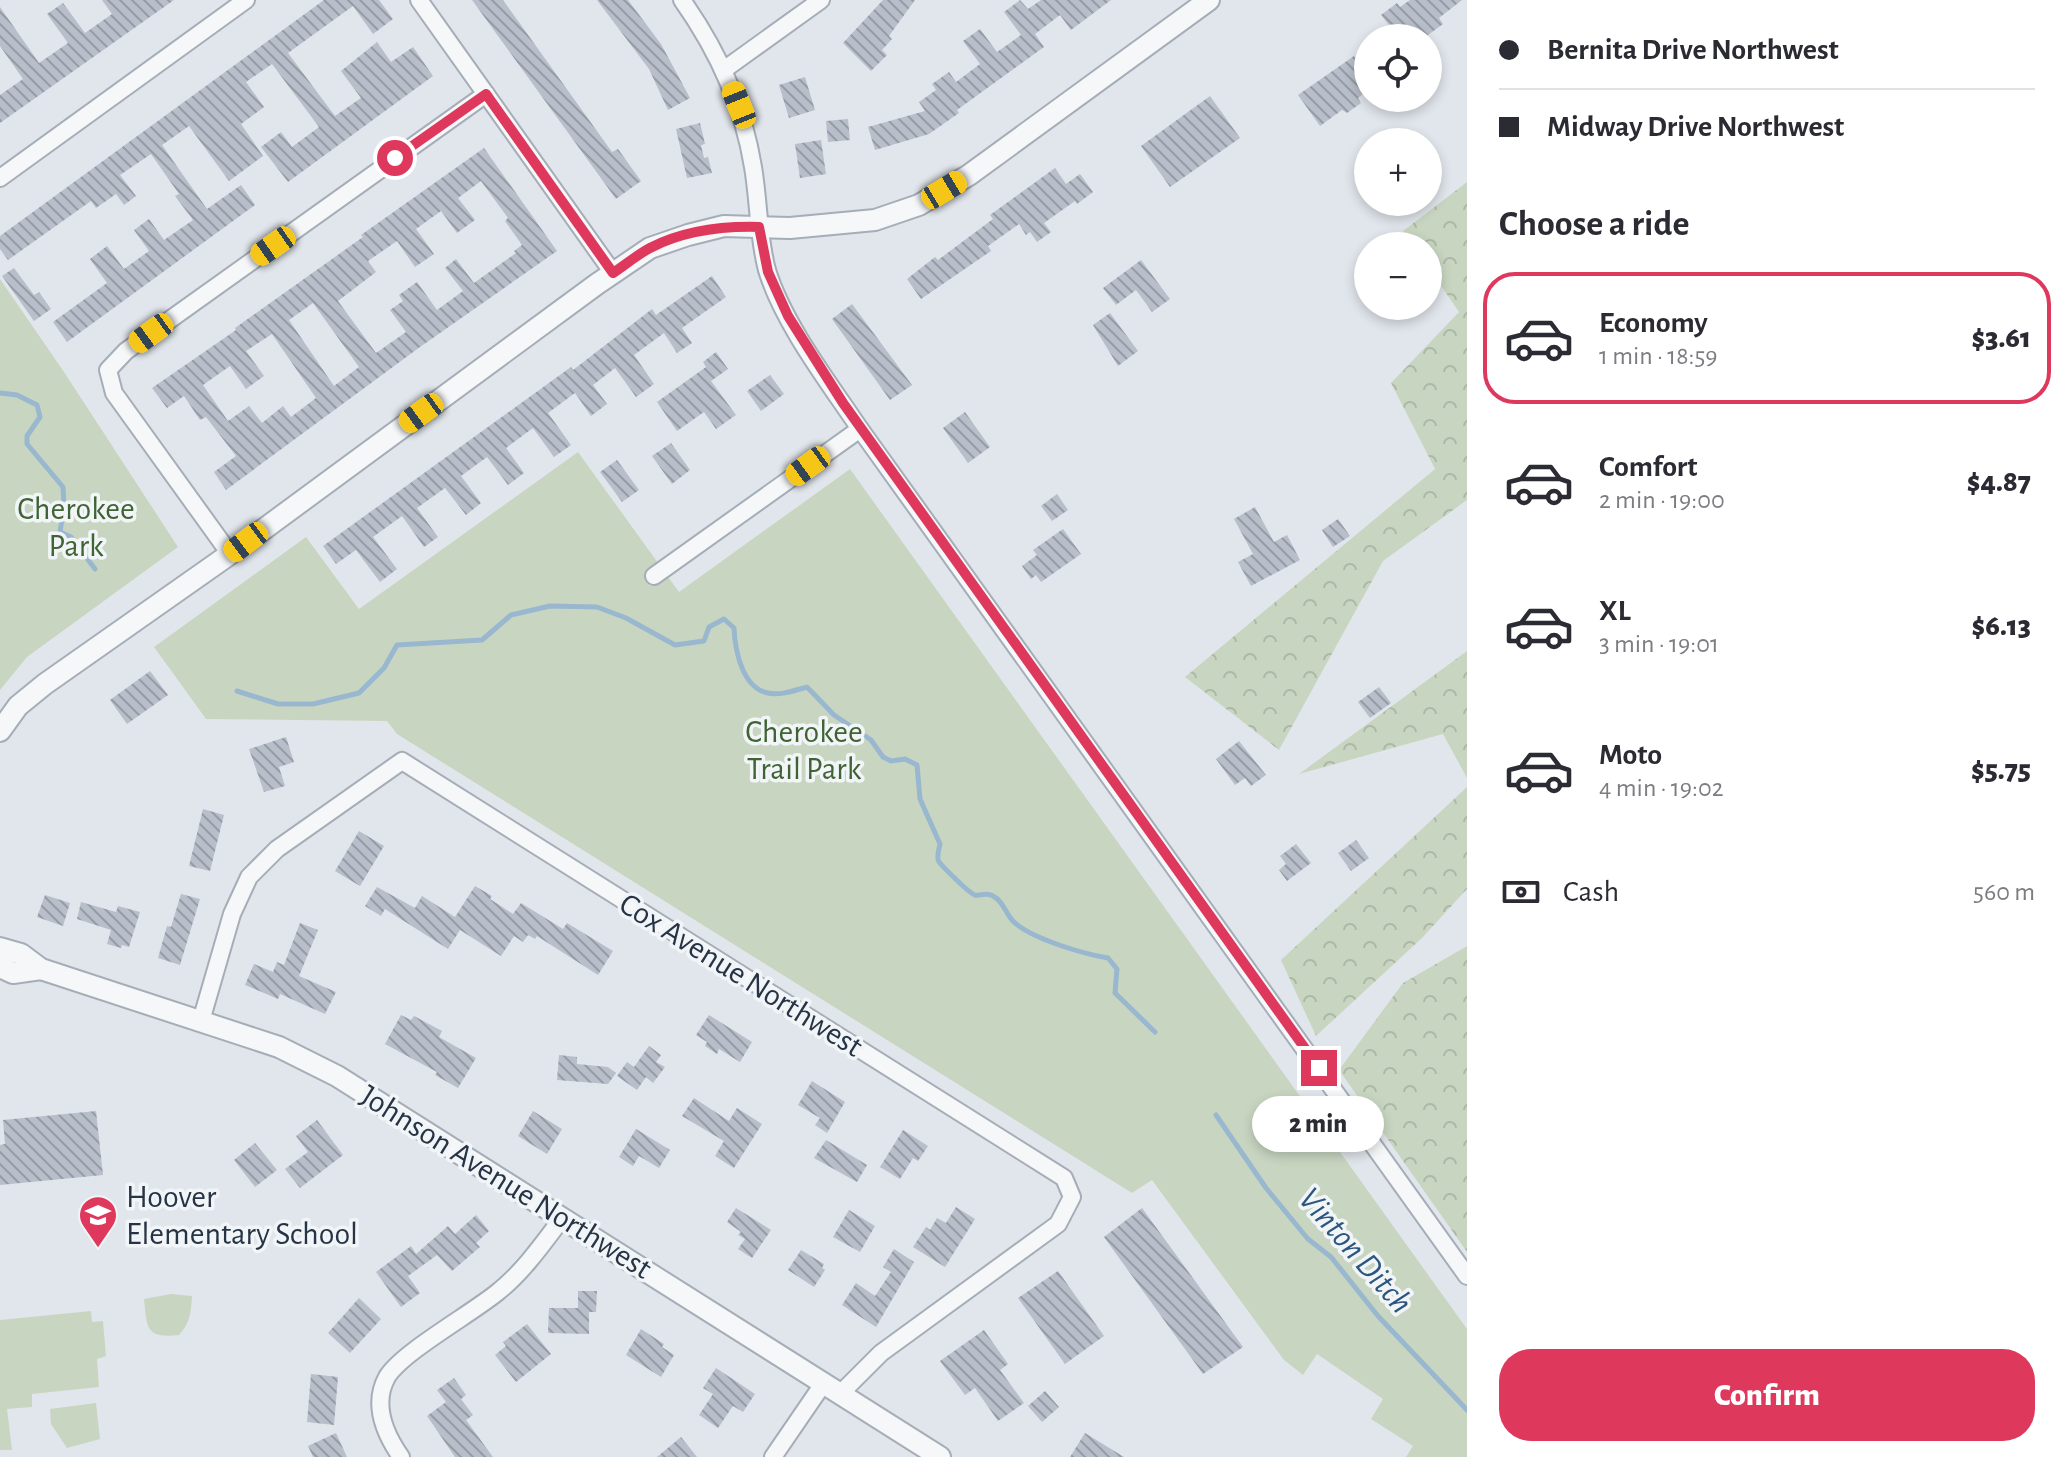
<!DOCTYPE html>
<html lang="en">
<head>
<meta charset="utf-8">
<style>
	body { margin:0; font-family:"Alegreya Sans",sans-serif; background:#f7f7f7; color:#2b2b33; height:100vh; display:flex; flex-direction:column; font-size:30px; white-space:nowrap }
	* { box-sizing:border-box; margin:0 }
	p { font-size:26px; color:#7c7c81 }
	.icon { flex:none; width:44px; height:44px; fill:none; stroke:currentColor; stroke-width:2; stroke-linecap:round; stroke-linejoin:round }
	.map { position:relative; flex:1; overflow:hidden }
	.sheet { display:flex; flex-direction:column; background:#fff; width:600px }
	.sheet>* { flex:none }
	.top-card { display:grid; align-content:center; height:176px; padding:0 32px; background:#fff }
	.fabs { position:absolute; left:1354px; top:24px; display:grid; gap:16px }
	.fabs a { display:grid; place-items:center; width:88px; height:88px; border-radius:50%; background:#fff; box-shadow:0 4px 12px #0003; font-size:40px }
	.end { position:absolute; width:36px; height:36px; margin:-18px; border:10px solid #de395d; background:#fff; box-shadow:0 0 0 4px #fff }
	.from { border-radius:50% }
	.bubble { position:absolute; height:56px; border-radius:28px; background:#fff; box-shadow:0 4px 12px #0003; font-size:26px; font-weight:800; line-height:56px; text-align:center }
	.car { position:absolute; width:24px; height:48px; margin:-24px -12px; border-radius:10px; box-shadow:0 0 6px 2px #0007; background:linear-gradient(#f5c518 24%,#345 0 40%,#f5c518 0 76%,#345 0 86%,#f5c518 0) }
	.top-card b { display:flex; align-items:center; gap:28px; height:76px; font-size:30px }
	.top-card b+b { border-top:2px solid #e1e1e2 }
	.top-card i { width:20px; height:20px; background:#2b2b33 }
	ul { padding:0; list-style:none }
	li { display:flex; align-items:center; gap:24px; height:132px; margin:0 16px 12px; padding:0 16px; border:4px solid transparent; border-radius:32px }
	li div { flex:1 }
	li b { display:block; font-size:30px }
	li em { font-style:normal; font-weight:800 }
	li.selected { border-color:#de395d }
	li>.icon { width:72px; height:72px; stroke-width:1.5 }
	h2 { padding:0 32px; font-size:36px; line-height:96px }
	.pay { display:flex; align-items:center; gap:20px; height:88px; padding:0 32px; font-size:30px }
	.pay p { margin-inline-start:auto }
	.primary-button { display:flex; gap:16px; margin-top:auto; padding:16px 32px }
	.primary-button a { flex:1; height:92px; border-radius:32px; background:#de395d; color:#fff; font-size:32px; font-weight:800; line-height:92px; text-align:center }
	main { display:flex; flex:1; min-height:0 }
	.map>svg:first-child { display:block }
	.green { fill:#c8d6c1 }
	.forest { fill:url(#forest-crowns) }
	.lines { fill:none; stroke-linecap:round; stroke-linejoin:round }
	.stream { stroke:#99b7cf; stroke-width:5 }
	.building { fill:url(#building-back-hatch); fill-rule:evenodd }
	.minor-casing { stroke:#a5adb7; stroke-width:20 }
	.tertiary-casing { stroke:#a5adb7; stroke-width:24 }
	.minor { stroke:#f5f7f9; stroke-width:16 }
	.tertiary { stroke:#f5f7f9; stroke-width:20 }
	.route { stroke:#de395d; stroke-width:10 }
	.labels { text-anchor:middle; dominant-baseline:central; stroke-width:7; stroke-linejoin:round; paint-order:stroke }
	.park-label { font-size:32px; fill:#3f6333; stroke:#f1f5f8 }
	.street-label { font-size:32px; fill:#273445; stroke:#f1f5f8 }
	.poi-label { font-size:32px; fill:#273445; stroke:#f1f5f8; text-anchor:start }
	.water-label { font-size:34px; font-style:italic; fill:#2c567e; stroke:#f1f5f8 }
</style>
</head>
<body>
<main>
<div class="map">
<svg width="1467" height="1457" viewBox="0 0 1467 1457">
	<defs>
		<pattern id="forest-crowns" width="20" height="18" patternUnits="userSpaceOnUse" patternTransform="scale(2)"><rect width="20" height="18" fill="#c8d6c1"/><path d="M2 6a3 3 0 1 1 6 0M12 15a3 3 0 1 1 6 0" fill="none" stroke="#acb8a7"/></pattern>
		<pattern id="building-back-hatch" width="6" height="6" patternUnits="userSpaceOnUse" patternTransform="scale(2)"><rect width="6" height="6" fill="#b8bfca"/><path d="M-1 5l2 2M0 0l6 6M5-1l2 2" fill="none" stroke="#969ca6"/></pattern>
	</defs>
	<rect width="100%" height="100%" fill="#e1e6ec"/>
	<g class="green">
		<polygon points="0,279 64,372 178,547 27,657 0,690"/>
		<polygon points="578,452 679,592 850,469 1467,1329 1467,1457 1406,1457 1413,1446 1371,1419 1383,1399 1317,1354 1303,1375 1284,1360 1152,1180 1132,1193 397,734 387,721 206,719 154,647 306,537 359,609"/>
		<path d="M171,1294L192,1296C191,1313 190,1323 179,1335C145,1339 147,1327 144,1299Z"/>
		<polygon points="91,1311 92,1322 103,1321 106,1356 97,1359 99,1387 32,1394 32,1407 7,1409 12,1450 0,1450 0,1320"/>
		<polygon points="96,1403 100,1439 67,1448 51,1424 50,1409"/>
	</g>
	<g class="forest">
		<polygon points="1467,182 1467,500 1383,561 1279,750 1185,677 1435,469 1391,383 1459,312 1428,267 1428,246 1413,246 1403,231"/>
		<polygon points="1467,651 1467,778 1443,734 1299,774"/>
		<polygon points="1467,787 1467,889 1422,938 1316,1036 1281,960"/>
		<polygon points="1467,946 1467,1252 1339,1070 1403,983"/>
	</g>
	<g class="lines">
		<g class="stream">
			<polyline points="0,393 17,395 37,405 40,417 27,436 27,444 63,487 64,506 60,532 71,537 95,569"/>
			<path d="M237,691L278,704H313L359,693L384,668L397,645L482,640L511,615L550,606L597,607L626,618L675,645L704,641L709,627L724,619L734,628C735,650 742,688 768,693C781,696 795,690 807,687L834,715L871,740L883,757L891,761L905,759L917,765L920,799L940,844C939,850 936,857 939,862C943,867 970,894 975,895C982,896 986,892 993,896C1003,901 1005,912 1012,920C1028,938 1084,954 1108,958L1117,969L1115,993L1155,1032"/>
			<polyline points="1216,1115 1266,1188 1308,1239 1331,1257 1378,1316 1467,1410"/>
		</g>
	</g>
	<g class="building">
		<polygon points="102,0 174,0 0,123 0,95 23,79 0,46 0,7 39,63 68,43 47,14 63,3 85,33 112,14"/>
		<polygon points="324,0 379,0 393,19 373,34 353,6 288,53 335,116 361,98 341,71 377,42 391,62 413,47 433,76 288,182 261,147 281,132 292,147 319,127 272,64 246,82 264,107 241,124 263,156 229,181 189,126 162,145 207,209 241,185 255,205 67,342 53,322 107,283 90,259 107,246 124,269 149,251 134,230 149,219 164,240 193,220 175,196 179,194 151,154 120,175 136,196 124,205 116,194 96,208 91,201 8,260 0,249 0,236"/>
		<polygon points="472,0 503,0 612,152 618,149 641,181 616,199"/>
		<polygon points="597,0 628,0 661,44 690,98 668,110 649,69"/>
		<polygon points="883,0 915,0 889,36 892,39 882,50 887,55 871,71 843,43"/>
		<polygon points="1020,0 1028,9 1041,0 1111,0 1071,30 1060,15 1035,34 1044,47 957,110 959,113 929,134 875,150 868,127 925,111 919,102 936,90 932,84 949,72 956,82 980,64 963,41 980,29 997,52 1021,35 1004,12"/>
		<polygon points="1410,0 1462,0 1439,18 1443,24 1424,38 1392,38 1384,28 1389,25 1381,15 1397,3 1400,7"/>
		<polygon points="1354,56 1368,76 1368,90 1358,98 1361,103 1347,113 1342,110 1320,126 1298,95"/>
		<polygon points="805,77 815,110 789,118 779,85"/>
		<polygon points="1210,96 1240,138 1170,187 1141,146"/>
		<polygon points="848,119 850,140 828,142 826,121"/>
		<polygon points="700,123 705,144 701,145 704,158 708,157 712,173 687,178 676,129"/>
		<polygon points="821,140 826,174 800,178 795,144"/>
		<path d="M484,148L557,251L420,347L226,490L214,472L236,456L206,417L200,420L184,396L167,408L152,388L236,330L235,328L363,237L361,235ZM481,181L508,218L505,221L522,245L514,251L516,253L474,283L456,259L445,268L463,291L437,310L417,282L399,295L403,301L390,310L406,332L376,353L338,301L376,272L368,261L397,241L415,267L434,254L416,229L441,211L457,233L475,220L458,198ZM313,303L359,367L334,386L289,320ZM272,334L316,398L291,417L283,406L262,423L249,406L228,421L203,385L230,366L246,389L264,376L246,351Z"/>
		<polygon points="1055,168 1066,184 1080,174 1093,192 1077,204 1075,201 1044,223 1051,232 1037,242 1030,232 1026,235 1019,224 988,246 991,251 921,299 907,279 935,257 938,260 993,219 990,215"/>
		<polygon points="1141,260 1170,299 1152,312 1136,290 1116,305 1103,288"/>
		<polygon points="14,268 34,295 39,292 51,309 34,321 2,276"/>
		<polygon points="712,276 726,297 682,328 692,343 677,353 664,333 634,355 654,384 636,397 615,368 593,385 607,404 591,416 575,393 548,413 571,445 554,457 533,428 506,448 524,473 508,485 487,457 461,476 481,503 466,515 445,488 417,508 438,537 424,547 402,516 373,537 397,569 380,582 356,550 336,564 323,546 571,367 573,370 652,309 656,315"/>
		<polygon points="852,304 912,385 890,400 832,319"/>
		<polygon points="1110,313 1138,351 1118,366 1093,325"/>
		<polygon points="716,352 728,369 711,381 736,415 716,429 704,412 677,431 657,402 706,367 703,362"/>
		<polygon points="770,375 784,394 761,411 747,391"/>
		<polygon points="965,412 990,447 968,463 943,428"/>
		<polygon points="671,443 690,470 672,484 652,456"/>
		<polygon points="617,460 639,490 622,502 600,472"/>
		<polygon points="1057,494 1068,510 1052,521 1041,506"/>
		<polygon points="1255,507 1274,542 1287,535 1300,560 1251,586 1238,562 1253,554 1234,519"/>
		<polygon points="1338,519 1350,536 1333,547 1322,530"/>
		<polygon points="1063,529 1081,554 1041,582 1036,575 1031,579 1022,566 1037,555 1033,550"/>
		<polygon points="150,671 168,695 127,724 110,700"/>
		<polygon points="1379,687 1391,703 1370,718 1358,702"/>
		<polygon points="286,737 294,762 279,767 285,786 264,792 249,749"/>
		<polygon points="1239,741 1266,775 1251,786 1245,778 1235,785 1216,759"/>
		<polygon points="203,809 224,815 210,871 189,866"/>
		<polygon points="359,831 384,846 360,886 335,871"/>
		<polygon points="1356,840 1369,858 1351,871 1338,853"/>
		<polygon points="1296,844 1311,863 1287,881 1279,870 1286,864 1280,856"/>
		<polygon points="475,886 492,896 490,899 513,914 521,903 563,929 567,923 613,951 598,975 537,936 535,939 528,935 523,942 514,936 501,956 460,930 448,949 385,909 381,916 365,906 377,887 415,908 422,896 455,917"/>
		<polygon points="181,894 200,899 180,965 158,958 167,926 171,927"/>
		<polygon points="45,895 70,903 63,926 37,917"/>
		<polygon points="81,902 116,912 118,906 140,912 129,947 122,945 121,948 107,944 111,930 77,919"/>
		<polygon points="300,923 318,930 299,976 336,992 325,1014 280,994 278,999 245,985 254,964 273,972 277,962 284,965"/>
		<polygon points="401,1015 411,1020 414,1016 442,1031 439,1037 476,1058 458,1088 435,1075 437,1072 385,1044"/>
		<polygon points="709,1015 752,1042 740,1062 719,1049 717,1054 705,1046 707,1042 696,1035"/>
		<polygon points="649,1046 661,1055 656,1062 665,1067 653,1083 646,1077 637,1090 617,1076 627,1062 634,1067"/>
		<polygon points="559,1055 577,1057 577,1064 608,1067 616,1073 608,1084 557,1080"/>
		<polygon points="812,1081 845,1102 827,1133 815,1125 820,1118 798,1105"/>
		<polygon points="694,1098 729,1121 737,1108 762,1124 734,1168 715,1156 724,1141 682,1116"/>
		<polygon points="96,1111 103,1175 0,1185 0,1145 5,1144 3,1120"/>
		<polygon points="533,1111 562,1129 547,1154 518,1136"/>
		<polygon points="317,1120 343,1155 300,1188 285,1169 308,1152 296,1136"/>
		<polygon points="636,1129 670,1150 659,1168 639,1156 633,1166 619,1157"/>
		<polygon points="903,1130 928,1146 918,1161 913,1158 900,1179 880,1167"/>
		<polygon points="826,1140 867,1165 857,1182 814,1158"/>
		<polygon points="255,1143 277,1170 255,1187 234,1160"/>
		<polygon points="956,1207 975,1219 945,1267 913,1247 926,1227 930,1230 937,1218 946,1223"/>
		<polygon points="736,1208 771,1230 752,1258 738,1249 745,1239 738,1235 741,1232 727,1222"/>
		<polygon points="1142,1208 1243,1347 1203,1374 1104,1237"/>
		<polygon points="849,1210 875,1226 860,1252 833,1237"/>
		<polygon points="476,1215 489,1231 476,1243 480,1247 452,1271 437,1255 408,1276 420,1293 401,1307 376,1272 411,1246 416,1254 448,1226 455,1234"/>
		<polygon points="894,1249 914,1262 876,1327 842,1305 856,1283 875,1296 891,1272 883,1267"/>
		<polygon points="801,1250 824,1264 822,1268 825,1270 814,1287 788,1270"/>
		<polygon points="1058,1271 1104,1336 1065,1364 1018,1298"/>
		<polygon points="578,1291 597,1291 596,1312 589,1312 589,1334 548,1333 549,1308 578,1308"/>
		<polygon points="359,1298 381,1319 350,1353 328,1333"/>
		<polygon points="527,1324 551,1354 516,1382 495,1355 506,1346 503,1342"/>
		<polygon points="641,1329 664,1344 662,1347 674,1355 661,1377 626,1355"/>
		<polygon points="984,1330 1008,1364 1000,1370 1024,1403 998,1421 975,1388 965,1395 940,1361"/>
		<polygon points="716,1368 755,1394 743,1412 733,1406 718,1428 699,1415 713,1394 703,1388"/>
		<polygon points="311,1374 338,1377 334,1425 307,1422"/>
		<polygon points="454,1378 466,1395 461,1399 473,1415 466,1420 493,1457 455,1457 427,1416 446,1402 437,1390"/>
		<polygon points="1045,1391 1059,1407 1042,1422 1028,1406"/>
		<polygon points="336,1433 347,1457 313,1457 308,1446"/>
		<polygon points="1085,1433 1124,1457 1070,1457"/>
		<polygon points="681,1437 697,1457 657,1457"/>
	</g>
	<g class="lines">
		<g class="minor-casing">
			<g id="minor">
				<polyline points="419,0 613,273"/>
				<path d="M682,0C718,51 743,105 753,167C759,202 758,237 767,270C783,323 829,383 860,429L1467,1276"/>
				<polyline points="725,69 821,0"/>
				<polyline points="0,178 246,0"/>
				<polyline points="230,554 114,393 108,370 126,351 486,94"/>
				<polyline points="654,576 860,429"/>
				<polyline points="201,1021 232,914 249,877 277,849 402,761 1064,1178 1072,1197 1058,1224 881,1353 840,1394"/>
				<path d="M401,1457C385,1434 372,1404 387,1377C402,1352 473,1313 499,1291C524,1271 544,1242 563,1217"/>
				<polyline points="773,1457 823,1384"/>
			</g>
		</g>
		<g class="tertiary-casing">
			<g id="tertiary">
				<polyline points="0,731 18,706 45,684 230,554 597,284 650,248 688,235 724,226 790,228 875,220 919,205 969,175 1209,0"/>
				<polyline points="0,948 21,954 41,969 279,1047 337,1076 940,1457"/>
				<polyline points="0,967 13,973 41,969"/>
			</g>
		</g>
		<use href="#minor" class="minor"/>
		<use href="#tertiary" class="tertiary"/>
	</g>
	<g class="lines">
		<path class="route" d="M395,158L486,94L613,273C625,265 637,255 650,248C683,231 722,226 759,227L768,272L788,316L843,403L1319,1068"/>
	</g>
	<defs>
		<g id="school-pin" transform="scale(2)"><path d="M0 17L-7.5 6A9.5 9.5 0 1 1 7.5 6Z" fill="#de395d" stroke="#f1f5f8"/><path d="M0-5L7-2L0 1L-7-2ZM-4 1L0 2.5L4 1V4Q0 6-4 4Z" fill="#fff"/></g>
	</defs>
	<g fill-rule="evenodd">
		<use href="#school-pin" x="98" y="1215"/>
	</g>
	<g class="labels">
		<g class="park-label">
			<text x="76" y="509">Cherokee<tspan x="76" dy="37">Park</tspan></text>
			<text x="804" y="732">Cherokee<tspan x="804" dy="37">Trail Park</tspan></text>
		</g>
		<g class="street-label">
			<text transform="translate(741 975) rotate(32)">Cox Avenue Northwest</text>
			<text transform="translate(506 1182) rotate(32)">Johnson Avenue Northwest</text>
		</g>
		<g class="poi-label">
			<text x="126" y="1197">Hoover<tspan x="126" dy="37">Elementary School</tspan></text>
		</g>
		<g class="water-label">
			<text transform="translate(1355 1251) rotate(49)">Vinton Ditch</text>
		</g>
	</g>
</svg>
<div class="fabs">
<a><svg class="icon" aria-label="locate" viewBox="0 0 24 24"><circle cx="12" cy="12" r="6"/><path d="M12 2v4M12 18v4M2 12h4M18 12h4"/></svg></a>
<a>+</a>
<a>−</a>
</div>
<i class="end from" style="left:395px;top:158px"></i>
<i class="end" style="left:1319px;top:1068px"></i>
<div class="bubble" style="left:1252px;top:1096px;width:132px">2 min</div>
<i class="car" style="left:739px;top:105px;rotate:338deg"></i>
<i class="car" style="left:944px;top:190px;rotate:59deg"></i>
<i class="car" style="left:273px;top:246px;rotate:235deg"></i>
<i class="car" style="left:151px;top:333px;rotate:234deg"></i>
<i class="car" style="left:421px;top:413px;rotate:234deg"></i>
<i class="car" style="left:808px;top:466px;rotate:234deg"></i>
<i class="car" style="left:246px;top:542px;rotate:233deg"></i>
</div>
<section class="sheet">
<div class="top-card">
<b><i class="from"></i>Bernita Drive Northwest</b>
<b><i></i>Midway Drive Northwest</b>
</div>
<h2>Choose a ride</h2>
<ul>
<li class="selected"><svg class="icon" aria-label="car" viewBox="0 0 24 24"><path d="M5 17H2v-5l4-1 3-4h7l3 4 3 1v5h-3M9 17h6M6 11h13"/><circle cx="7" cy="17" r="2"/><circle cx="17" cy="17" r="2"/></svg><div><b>Economy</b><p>1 min · 18:59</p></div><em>$3.61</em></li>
<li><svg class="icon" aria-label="car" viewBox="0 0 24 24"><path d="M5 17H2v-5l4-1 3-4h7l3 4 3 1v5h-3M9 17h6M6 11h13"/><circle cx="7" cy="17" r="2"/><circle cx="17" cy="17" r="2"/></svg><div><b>Comfort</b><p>2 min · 19:00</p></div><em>$4.87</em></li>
<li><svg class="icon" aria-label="car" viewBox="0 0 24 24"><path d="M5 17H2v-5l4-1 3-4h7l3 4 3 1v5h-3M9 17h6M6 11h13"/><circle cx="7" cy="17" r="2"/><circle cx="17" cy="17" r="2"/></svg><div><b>XL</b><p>3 min · 19:01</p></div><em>$6.13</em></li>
<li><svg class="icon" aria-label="car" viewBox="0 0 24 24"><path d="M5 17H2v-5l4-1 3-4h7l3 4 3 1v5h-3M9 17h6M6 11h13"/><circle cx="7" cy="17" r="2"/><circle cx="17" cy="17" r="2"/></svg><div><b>Moto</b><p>4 min · 19:02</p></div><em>$5.75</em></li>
</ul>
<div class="pay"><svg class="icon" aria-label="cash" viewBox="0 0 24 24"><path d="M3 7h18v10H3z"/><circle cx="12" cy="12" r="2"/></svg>Cash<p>560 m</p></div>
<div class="primary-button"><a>Confirm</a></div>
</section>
</main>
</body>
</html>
